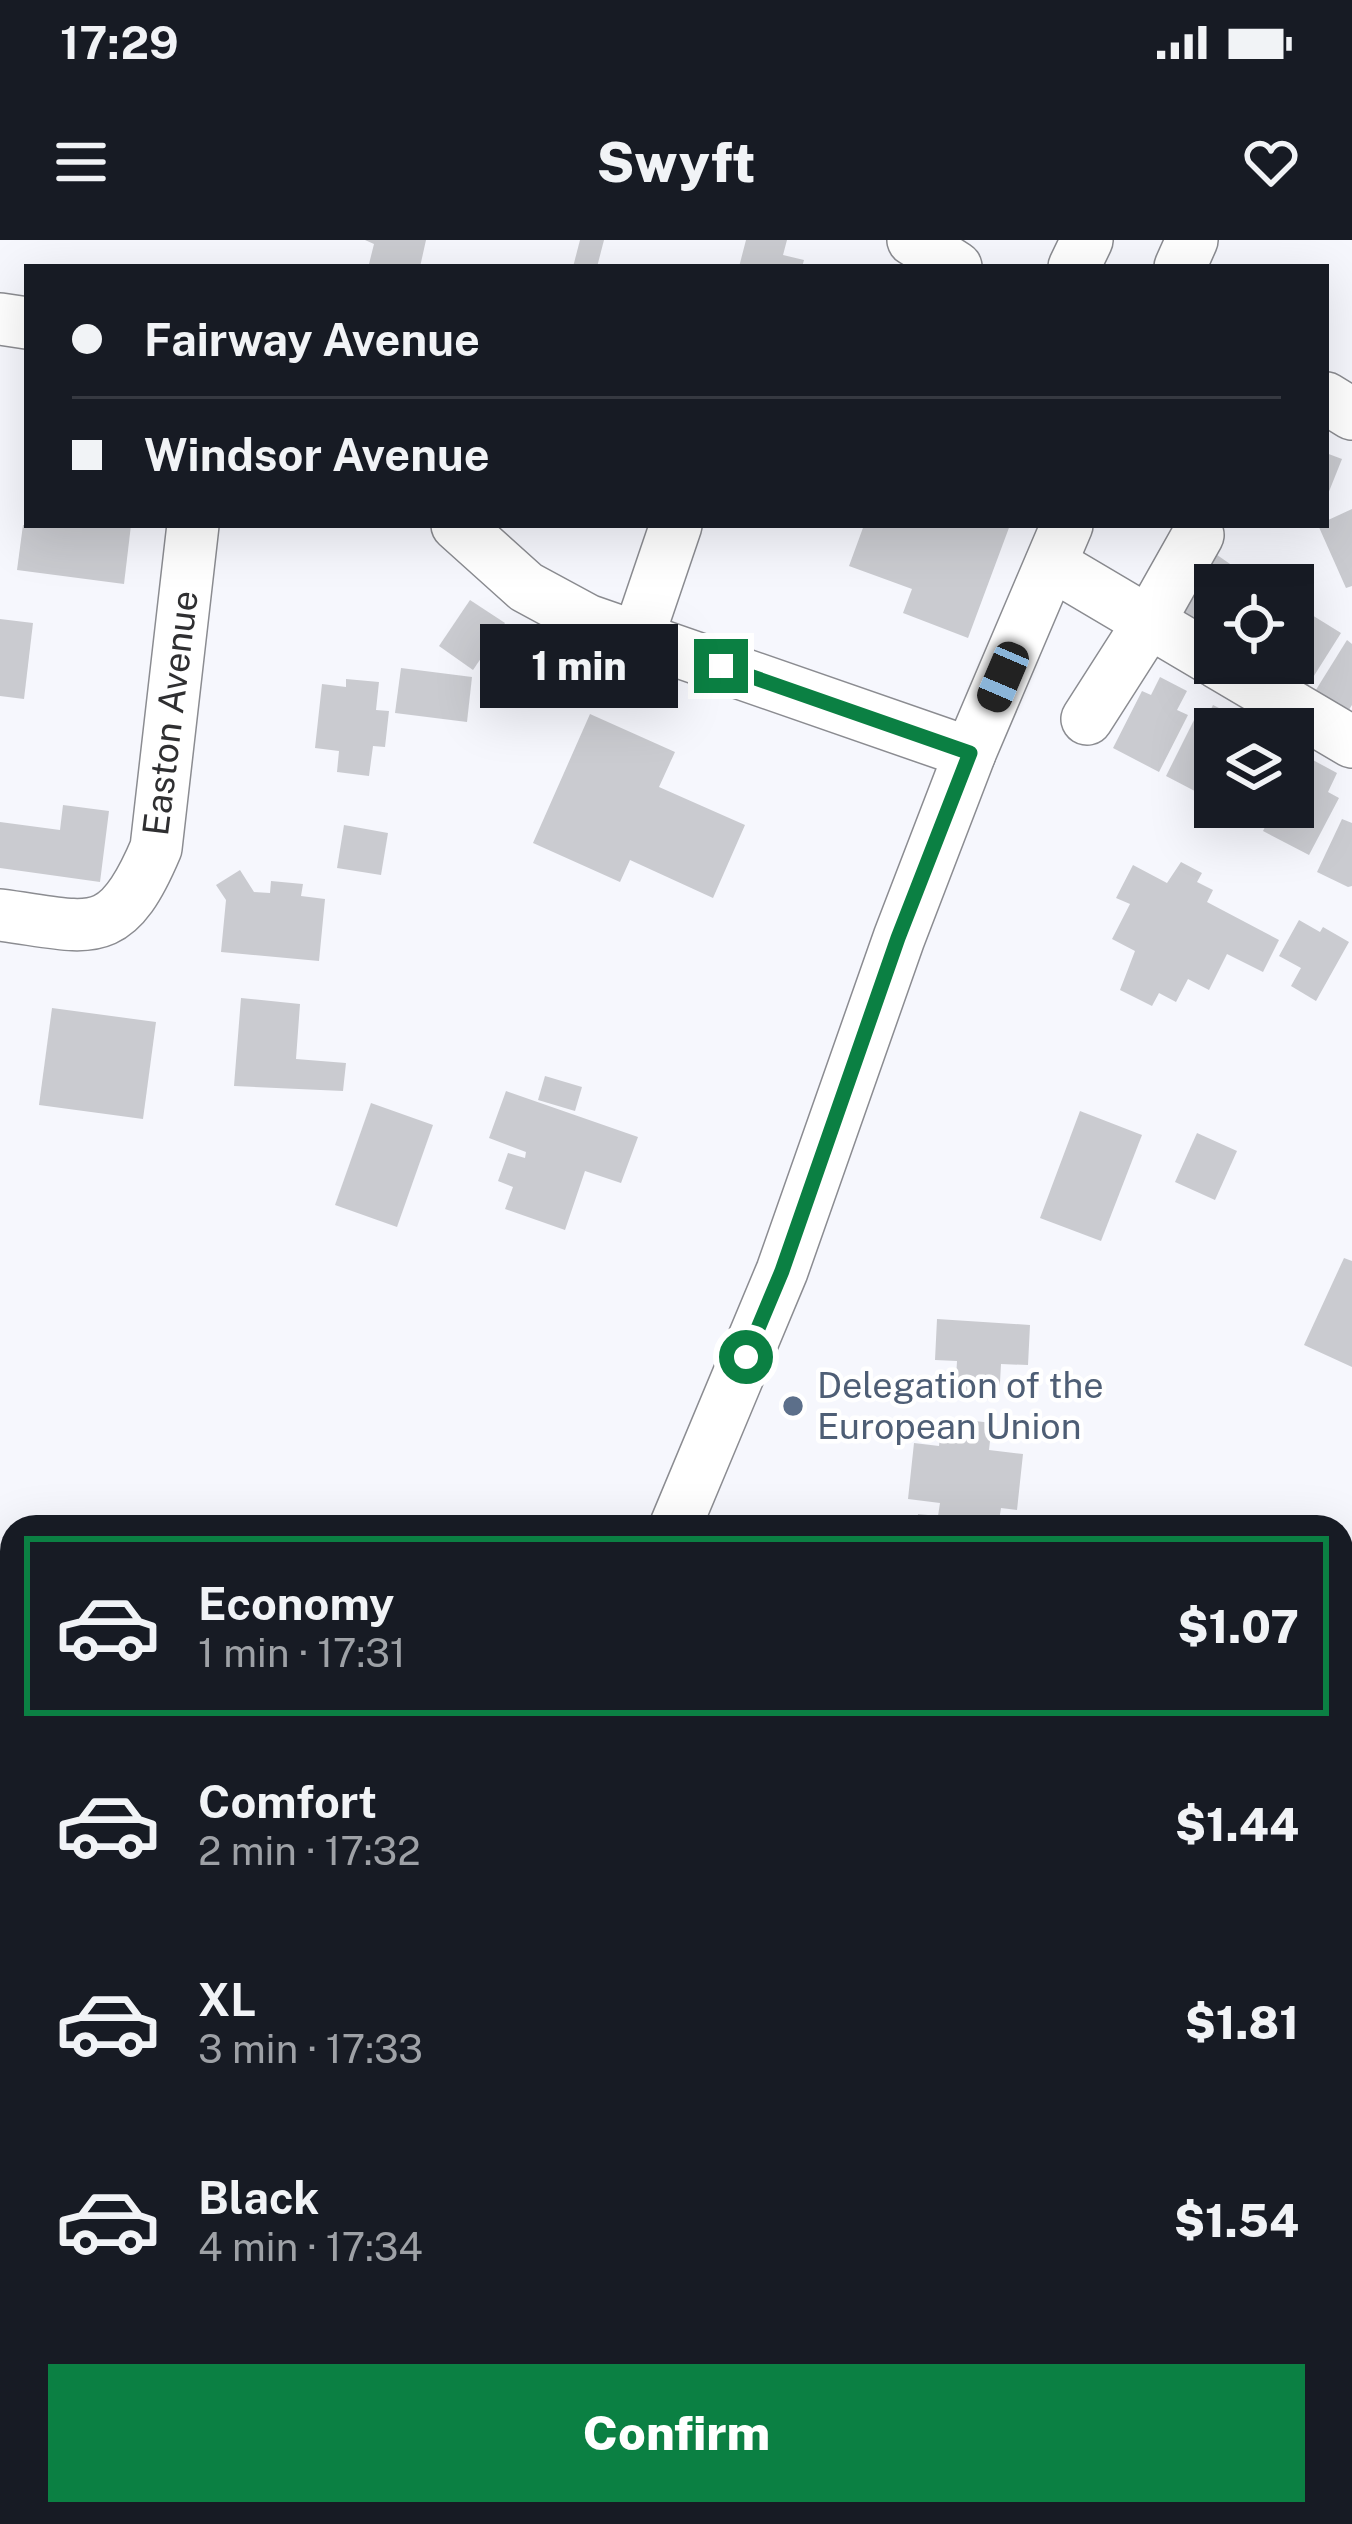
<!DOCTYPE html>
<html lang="en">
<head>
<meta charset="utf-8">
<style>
	body { margin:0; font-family:"Public Sans",sans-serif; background:#20242c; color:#f1f3f6; height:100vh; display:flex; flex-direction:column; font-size:45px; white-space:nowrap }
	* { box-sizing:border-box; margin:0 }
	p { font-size:39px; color:#9ea1a6 }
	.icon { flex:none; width:66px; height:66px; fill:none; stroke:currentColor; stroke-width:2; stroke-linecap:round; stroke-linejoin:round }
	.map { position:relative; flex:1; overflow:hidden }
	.details { position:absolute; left:0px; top:1275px; width:1353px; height:1011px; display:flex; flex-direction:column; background:#171b24; border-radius:36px 36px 0 0; box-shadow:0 12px 48px #0002 }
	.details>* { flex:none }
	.banner { position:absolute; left:24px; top:24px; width:1305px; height:264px; border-radius:0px; box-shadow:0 12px 48px #0002; display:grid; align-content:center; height:264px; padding:0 48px; background:#171b24 }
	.buttons { position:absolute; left:1194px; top:324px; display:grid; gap:24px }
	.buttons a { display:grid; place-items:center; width:120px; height:120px; border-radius:0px; background:#171b24; box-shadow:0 12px 48px #0002; font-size:60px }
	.end { position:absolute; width:54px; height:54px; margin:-27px; border:15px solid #0b8043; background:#fff; box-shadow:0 0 0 6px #fff }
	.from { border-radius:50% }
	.bubble { position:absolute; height:84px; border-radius:0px; background:#171b24; box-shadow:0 12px 48px #0002; font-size:39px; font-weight:800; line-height:84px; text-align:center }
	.car { position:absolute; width:36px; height:72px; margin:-36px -18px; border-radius:15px; box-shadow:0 0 9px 3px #0007; background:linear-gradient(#222 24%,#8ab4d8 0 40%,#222 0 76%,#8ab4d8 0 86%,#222 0) }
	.banner b { display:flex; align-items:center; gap:42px; height:114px; font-size:45px }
	.banner b+b { border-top:3px solid #363941 }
	.banner i { width:30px; height:30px; background:#f1f3f6 }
	ul { padding:21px 0 0; list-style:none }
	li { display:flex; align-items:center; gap:36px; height:180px; margin:0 24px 18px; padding:0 24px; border:6px solid transparent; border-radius:0px }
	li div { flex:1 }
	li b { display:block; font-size:45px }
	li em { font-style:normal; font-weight:800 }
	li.active { border-color:#0b8043 }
	li>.icon { width:108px; height:108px; stroke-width:1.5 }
	.action { display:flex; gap:24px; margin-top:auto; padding:24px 48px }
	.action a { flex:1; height:138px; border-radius:0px; background:#0b8043; color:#fff; font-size:48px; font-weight:800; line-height:138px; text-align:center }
	.status { display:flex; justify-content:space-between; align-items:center; height:84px; padding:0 60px; background:#171b24; direction:ltr }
	.status svg { height:33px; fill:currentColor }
	header { display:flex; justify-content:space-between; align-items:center; height:156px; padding:0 48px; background:#171b24; font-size:54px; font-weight:800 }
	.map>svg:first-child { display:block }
	.building { fill:#cacbd0 }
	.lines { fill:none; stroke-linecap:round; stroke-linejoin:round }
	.minor-casing { stroke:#8b8c91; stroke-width:54 }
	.minor { stroke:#fff; stroke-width:51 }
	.route { stroke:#0b8043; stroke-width:15 }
	.service-dot { fill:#5c6f8a; stroke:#fff; stroke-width:4.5 }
	.labels { text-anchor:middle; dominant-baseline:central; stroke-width:9; stroke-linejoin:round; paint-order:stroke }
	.street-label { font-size:36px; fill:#2f2f31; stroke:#fff }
	.service-label { font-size:36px; fill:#4e5e75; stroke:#fff; text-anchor:start }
</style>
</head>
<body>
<div class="status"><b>17:29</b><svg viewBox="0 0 49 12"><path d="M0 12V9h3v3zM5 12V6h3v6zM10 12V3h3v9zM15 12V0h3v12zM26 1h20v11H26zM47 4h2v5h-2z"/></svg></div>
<header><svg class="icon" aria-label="menu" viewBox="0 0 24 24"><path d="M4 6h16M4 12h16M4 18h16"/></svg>Swyft<svg class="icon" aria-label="heart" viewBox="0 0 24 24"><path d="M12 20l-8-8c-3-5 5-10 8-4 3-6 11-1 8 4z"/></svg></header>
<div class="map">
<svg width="1352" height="2284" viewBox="0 0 1352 2284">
	<rect width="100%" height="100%" fill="#f6f7fd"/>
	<g class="building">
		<polygon points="365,0 426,0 420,27 369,24 374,4"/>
		<polygon points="580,0 604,0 597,27 573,27"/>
		<polygon points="746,0 787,0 783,15 804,20 802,27 739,27"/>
		<polygon points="1326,213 1342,219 1326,259"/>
		<polygon points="1352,269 1352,346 1346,348 1318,285 1326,285 1326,281"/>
		<polygon points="23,285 131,285 124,344 17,330"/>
		<polygon points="864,285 1010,285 968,398 903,373 912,349 849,326"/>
		<polygon points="1207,308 1246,335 1239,345 1215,345 1215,380 1204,396 1165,369"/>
		<polygon points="470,360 505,383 473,430 439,406"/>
		<polygon points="1299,367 1341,393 1300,458 1264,423 1293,423 1293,377"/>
		<polygon points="0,379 33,383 24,459 0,456"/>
		<polygon points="1347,400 1352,404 1352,465 1341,482 1309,461"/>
		<polygon points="401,428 472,437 467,482 395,473"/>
		<polygon points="1160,437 1187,451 1177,470 1188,475 1159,532 1113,508 1142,451 1151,455"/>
		<polygon points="346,439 379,442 376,470 389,471 385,507 373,506 369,536 337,532 339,511 315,508 322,444 346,447"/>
		<polygon points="1213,465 1239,478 1234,489 1215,489 1212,560 1166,536 1195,478 1204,483"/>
		<polygon points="590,474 675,512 659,547 745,585 713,658 630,620 620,642 533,603"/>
		<polygon points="1311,519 1337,533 1328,552 1339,558 1309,615 1263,591 1275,567 1293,567 1293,533 1302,538"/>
		<polygon points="63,565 109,571 100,642 0,628 0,582 60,590"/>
		<polygon points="1217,567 1269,567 1258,588"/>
		<polygon points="1342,579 1352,583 1352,646 1348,647 1317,632"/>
		<polygon points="344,585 388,593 381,635 337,628"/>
		<polygon points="1181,622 1202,633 1197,642 1213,650 1207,662 1279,700 1263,732 1227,714 1209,750 1188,739 1176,762 1159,753 1152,766 1120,750 1135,711 1112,699 1130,664 1116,658 1133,625 1167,643"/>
		<polygon points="240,630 254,652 270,653 271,641 303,644 301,656 325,659 319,721 221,712 226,660 216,645"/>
		<polygon points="1299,680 1320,692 1323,687 1349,702 1316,761 1291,746 1301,728 1279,716"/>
		<polygon points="241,758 300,764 296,819 346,823 343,851 234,846"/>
		<polygon points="52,768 156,782 143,879 39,865"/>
		<polygon points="545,836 582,847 575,871 538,860"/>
		<polygon points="506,851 638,897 621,943 585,931 565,990 505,969 513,947 498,941 508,913 525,918 526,912 489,898"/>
		<polygon points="371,863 433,885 397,987 335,965"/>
		<polygon points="1080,871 1142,895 1101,1001 1040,978"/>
		<polygon points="1197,893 1237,911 1215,960 1175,942"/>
		<polygon points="1344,1018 1352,1021 1352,1127 1304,1105"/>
		<polygon points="937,1079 1030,1085 1028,1125 1001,1124 999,1160 955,1157 957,1121 935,1120"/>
		<polygon points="942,1177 992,1183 989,1210 1023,1214 1017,1270 1001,1268 998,1287 917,1287 918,1274 938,1276 940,1263 908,1259 914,1203 939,1206"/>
		<polygon points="0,1430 12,1431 12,1502 0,1501"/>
		<polygon points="1352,1438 1352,1504 1341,1499 1341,1464"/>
		<polygon points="0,1558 12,1560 12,1896 0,1905"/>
		<polygon points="1345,1622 1352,1625 1352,1714 1346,1729 1341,1727 1341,1631"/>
		<polygon points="1341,1993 1352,1997 1352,2092 1341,2088"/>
		<polygon points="731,2274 729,2284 672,2284 640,2275"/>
		<polygon points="933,2274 979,2274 1000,2284 928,2284"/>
		<polygon points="1013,2274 1058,2274 1054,2284 1008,2284"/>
	</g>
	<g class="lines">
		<g class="minor-casing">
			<g id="minor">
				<polyline points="913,0 956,27"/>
				<polyline points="1074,27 1087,0"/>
				<polyline points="1180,27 1192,0"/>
				<polyline points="0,79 27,83"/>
				<polyline points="1326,158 1352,174"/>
				<polyline points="457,285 526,347 587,380 970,513"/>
				<polyline points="1051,324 1215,421"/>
				<polyline points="638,397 676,285"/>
				<polyline points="1218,423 1352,502"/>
				<polyline points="1087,479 1149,382 1198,295"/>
				<path d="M0,675C91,687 115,705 156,608L193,285"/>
				<polyline points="675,1287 782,1031 899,698 970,513 1067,285"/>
				<polyline points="1341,1352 1352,1356"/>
				<polyline points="0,1377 12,1379"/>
				<polyline points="1341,1568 1352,1573"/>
				<polyline points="0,1991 12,2015"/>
				<polyline points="1341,2131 1352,2135"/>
				<polyline points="1341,2257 1352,2230"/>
				<polyline points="33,2284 56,2274"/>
			</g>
		</g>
		<use href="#minor" class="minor"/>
	</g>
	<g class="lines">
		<polyline class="route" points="721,426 970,513 898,698 782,1031 746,1117"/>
	</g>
	<circle class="service-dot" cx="793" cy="1166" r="12"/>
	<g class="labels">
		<g class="street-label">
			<text transform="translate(170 473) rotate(-83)">Easton Avenue</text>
		</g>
		<g class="service-label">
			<text x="817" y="1145">Delegation of the<tspan x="817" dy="41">European Union</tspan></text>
		</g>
	</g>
</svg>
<div class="buttons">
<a><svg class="icon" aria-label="locate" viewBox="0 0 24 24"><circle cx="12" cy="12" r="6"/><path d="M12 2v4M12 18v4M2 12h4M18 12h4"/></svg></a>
<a><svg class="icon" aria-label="layers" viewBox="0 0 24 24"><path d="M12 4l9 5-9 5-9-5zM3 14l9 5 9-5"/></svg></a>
</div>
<i class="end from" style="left:746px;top:1117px"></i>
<i class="end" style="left:721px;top:426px"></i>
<div class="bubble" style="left:480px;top:384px;width:198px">1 min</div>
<i class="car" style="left:1003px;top:437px;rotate:203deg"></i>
<div class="banner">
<b><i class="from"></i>Fairway Avenue</b>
<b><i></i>Windsor Avenue</b>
</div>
<section class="details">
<ul>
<li class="active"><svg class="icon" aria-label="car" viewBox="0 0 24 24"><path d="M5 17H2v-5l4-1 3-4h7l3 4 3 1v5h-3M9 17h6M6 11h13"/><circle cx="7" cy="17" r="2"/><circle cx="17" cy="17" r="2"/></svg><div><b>Economy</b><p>1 min · 17:31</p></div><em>$1.07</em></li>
<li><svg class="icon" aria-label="car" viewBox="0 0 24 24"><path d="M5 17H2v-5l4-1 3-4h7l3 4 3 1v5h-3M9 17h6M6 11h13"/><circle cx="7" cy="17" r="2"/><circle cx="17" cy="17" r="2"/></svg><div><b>Comfort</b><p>2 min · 17:32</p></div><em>$1.44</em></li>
<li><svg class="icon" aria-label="car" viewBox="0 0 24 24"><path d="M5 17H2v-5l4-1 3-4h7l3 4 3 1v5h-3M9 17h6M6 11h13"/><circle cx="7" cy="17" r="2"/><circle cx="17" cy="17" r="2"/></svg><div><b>XL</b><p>3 min · 17:33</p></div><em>$1.81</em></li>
<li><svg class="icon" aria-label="car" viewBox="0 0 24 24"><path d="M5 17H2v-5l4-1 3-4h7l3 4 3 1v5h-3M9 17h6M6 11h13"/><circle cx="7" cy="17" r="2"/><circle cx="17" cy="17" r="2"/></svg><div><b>Black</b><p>4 min · 17:34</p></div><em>$1.54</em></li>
</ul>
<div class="action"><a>Confirm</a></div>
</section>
</div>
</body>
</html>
